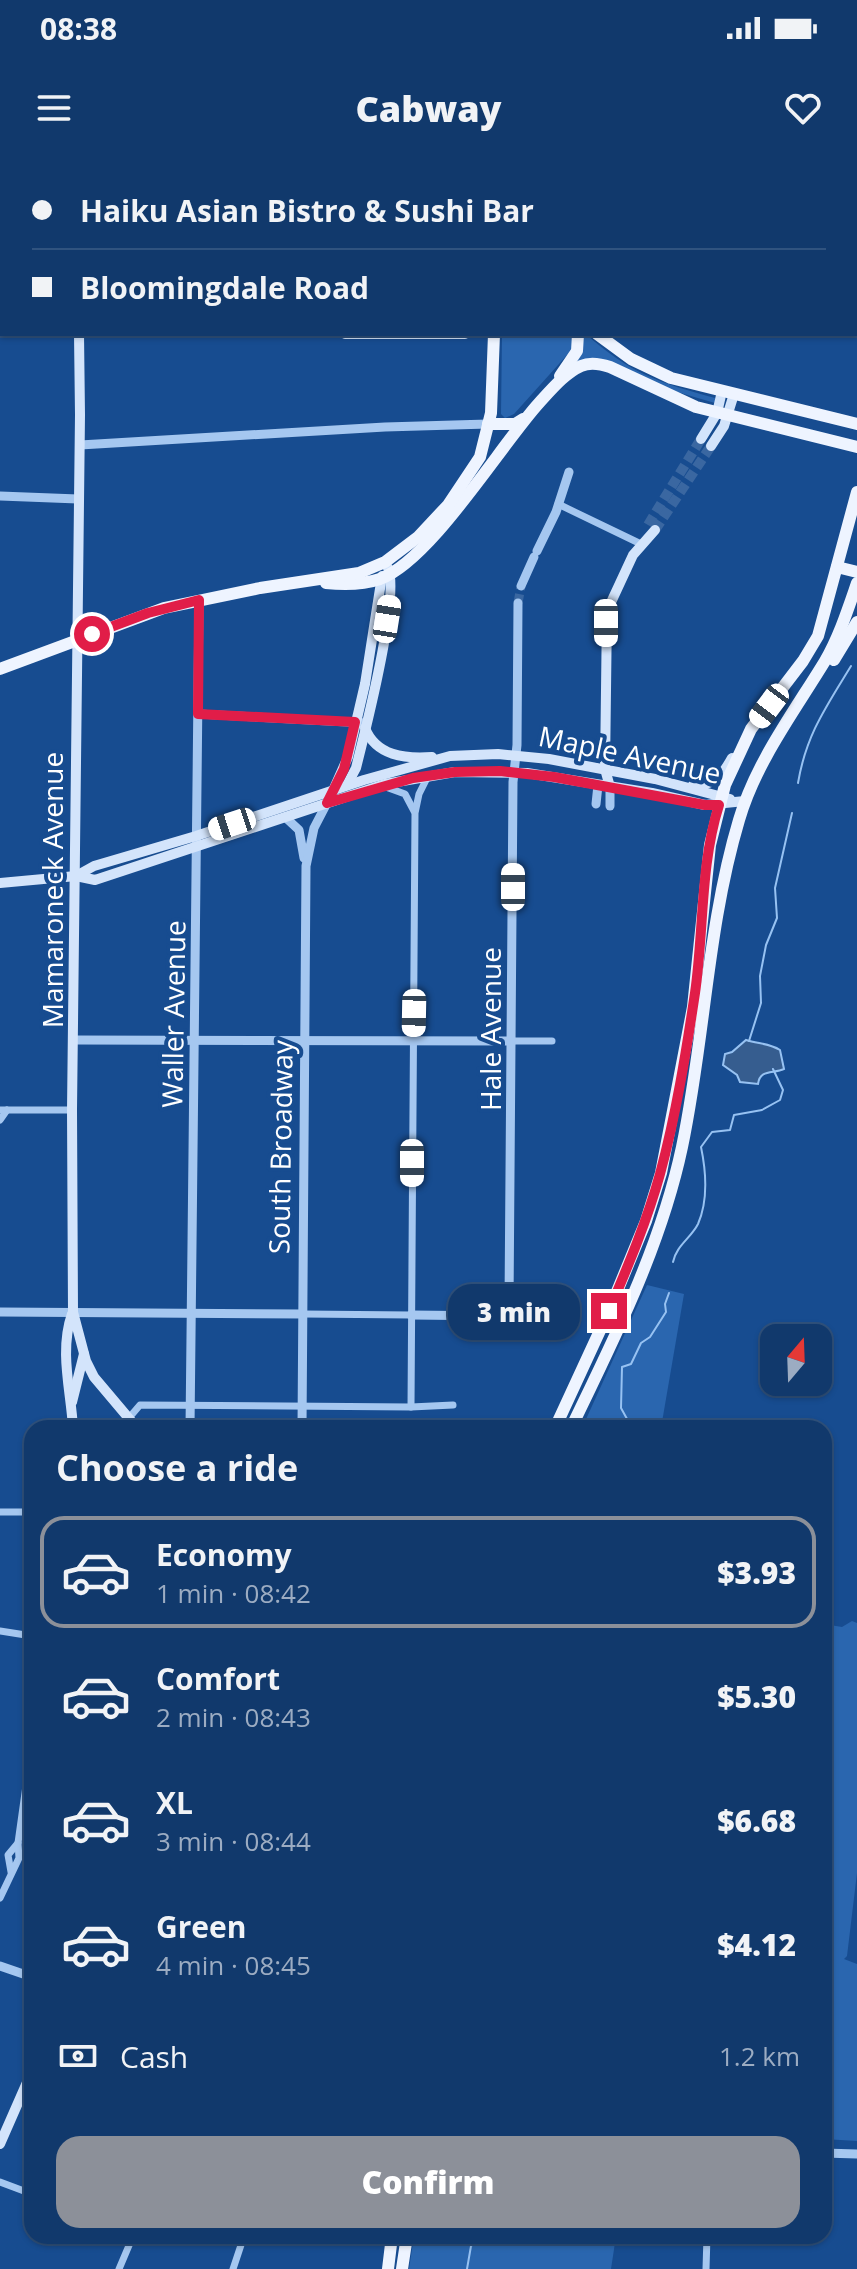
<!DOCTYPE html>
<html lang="en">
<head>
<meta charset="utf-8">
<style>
	body { margin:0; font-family:"Open Sans",sans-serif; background:#1a4072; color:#f1f3f6; height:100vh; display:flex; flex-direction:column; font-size:30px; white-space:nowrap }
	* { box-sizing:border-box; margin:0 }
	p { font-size:26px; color:#9cacc2 }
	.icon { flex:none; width:44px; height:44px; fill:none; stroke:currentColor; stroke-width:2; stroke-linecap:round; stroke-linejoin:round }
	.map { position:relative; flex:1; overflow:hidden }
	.drawer { position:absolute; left:24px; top:1260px; width:808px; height:824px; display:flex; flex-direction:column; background:#11396c; border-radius:24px; box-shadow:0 2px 6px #0004,0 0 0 2px #30537f }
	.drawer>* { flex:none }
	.top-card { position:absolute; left:0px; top:0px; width:858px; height:176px; box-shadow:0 2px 6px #0004,0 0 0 2px #30537f; display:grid; align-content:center; height:176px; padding:0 32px; background:#11396c }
	.needle { width:52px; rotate:19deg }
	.tools { position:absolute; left:760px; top:1164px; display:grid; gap:16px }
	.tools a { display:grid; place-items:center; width:72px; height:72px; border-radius:16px; background:#11396c; box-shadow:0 2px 6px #0004,0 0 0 2px #30537f; font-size:40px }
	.end { position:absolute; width:36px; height:36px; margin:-18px; border:10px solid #e11d48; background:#fff; box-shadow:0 0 0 4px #fff }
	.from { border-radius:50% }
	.bubble { position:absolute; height:56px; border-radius:24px; background:#11396c; box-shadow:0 2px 6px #0004,0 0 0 2px #30537f; font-size:26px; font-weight:800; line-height:56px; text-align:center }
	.car { position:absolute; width:24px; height:48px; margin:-24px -12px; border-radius:10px; box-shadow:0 0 6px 2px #0007; background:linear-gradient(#fff 24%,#345 0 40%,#fff 0 76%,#345 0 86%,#fff 0) }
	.top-card b { display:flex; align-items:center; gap:28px; height:76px; font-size:30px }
	.top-card b+b { border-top:2px solid #30537f }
	.top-card i { width:20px; height:20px; background:#f1f3f6 }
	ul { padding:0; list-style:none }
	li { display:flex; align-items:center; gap:24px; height:112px; margin:0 16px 12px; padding:0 16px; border:4px solid transparent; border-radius:24px }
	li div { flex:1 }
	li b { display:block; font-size:30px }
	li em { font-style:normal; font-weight:800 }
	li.selected { border-color:#8c9099 }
	li>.icon { width:72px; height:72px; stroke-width:1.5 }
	h2 { padding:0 32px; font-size:36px; line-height:96px }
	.pay { display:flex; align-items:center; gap:20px; height:88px; padding:0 32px; font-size:30px }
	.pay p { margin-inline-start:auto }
	.button { display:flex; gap:16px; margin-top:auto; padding:16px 32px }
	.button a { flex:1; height:92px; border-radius:24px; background:#8c9099; color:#fff; font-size:32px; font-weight:800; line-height:92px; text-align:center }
	.status { display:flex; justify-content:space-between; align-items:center; height:56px; padding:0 40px; background:#11396c; direction:ltr }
	.status svg { height:22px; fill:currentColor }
	header { display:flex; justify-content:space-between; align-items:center; height:104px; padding:0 32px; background:#11396c; font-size:36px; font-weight:800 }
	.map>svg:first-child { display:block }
	.green { fill:#2a66af }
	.water { fill:#365d8f; stroke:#97c2f2; stroke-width:2 }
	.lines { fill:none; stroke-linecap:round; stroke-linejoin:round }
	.stream { stroke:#97c2f2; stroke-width:2 }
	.tertiary-tunnel { stroke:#3a67a1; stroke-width:9; stroke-dasharray:9 4.5; stroke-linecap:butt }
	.secondary-tunnel { stroke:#3a67a1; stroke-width:10; stroke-dasharray:10 5; stroke-linecap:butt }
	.minor { stroke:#a5c7f0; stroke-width:7 }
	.tertiary { stroke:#a5c7f0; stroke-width:9 }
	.secondary { stroke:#d3e4fb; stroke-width:10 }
	.primary { stroke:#eef4ff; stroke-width:12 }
	.route { stroke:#e11d48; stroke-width:10 }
	.labels { text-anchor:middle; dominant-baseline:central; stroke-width:8; stroke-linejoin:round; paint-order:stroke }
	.street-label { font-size:28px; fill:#fff; stroke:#174c90 }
</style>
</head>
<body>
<div class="status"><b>08:38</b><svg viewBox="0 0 49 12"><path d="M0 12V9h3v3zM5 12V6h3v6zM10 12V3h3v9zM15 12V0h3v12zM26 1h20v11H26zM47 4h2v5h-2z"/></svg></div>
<header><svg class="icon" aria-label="menu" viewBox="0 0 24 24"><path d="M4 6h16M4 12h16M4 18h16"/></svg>Cabway<svg class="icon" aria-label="heart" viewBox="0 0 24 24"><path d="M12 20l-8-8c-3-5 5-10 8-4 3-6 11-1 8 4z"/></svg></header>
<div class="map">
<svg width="857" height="2109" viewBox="0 0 857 2109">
	<rect width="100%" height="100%" fill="#174c90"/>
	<g class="green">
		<path d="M502,174H586C629,213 660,223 715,238V243L577,203L567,195L514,254L505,258L501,254Z"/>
		<polygon points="647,1125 684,1134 661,1268 582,1268"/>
		<polygon points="852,1461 857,1463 857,1713 847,1796 844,1799 857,1804 857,1981 824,1979 824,1464 842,1467"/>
		<polygon points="414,2076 616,2076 611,2109 409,2109"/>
	</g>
	<path class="water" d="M746,880C758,884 769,883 780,890L784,909C773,914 760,909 758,924L740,922L737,915L723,905L725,894L732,892Z"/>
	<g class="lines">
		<g class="stream">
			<path d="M798,623C806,575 826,547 851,506"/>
			<polyline points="749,881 761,843 760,816 766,785 777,758 775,728 792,653"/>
			<path d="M673,1102C676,1086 691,1078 698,1064C708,1041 706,1011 701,987L712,972L730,970L734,955L762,950L780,940L783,930L773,909"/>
			<polyline points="632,1268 621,1248 622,1207 631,1204 641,1183 650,1177 666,1152 665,1144 669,1133"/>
			<polyline points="467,2109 471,2086 485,2076"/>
		</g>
		<polyline class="tertiary-tunnel" points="518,443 521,426"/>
		<g class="secondary-tunnel">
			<polyline points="648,365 701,279"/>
			<polyline points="655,370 711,286"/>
		</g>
		<g class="minor">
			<polyline points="261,0 261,2"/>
			<polyline points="268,0 269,2"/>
			<polyline points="744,0 744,2"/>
			<polyline points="856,59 857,59"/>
			<polyline points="558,344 641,384"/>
			<polyline points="383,626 405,634 414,651"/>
			<polyline points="512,881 552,881"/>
			<polyline points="0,950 72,950"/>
			<polyline points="0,960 7,950"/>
			<polyline points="303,1154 411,1155"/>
			<polyline points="411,1247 415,653 419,634 428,616"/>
			<polyline points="128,1259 140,1245 411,1247 453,1245"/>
			<polyline points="0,1352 32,1352"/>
			<polyline points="0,1471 32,1476"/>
			<polyline points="11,1712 8,1695 18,1683"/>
			<polyline points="0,1738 19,1698 18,1683 30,1597 31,1476"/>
			<polyline points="0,2022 32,2034"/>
			<polyline points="119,2109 133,2076"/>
			<polyline points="233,2109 244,2076"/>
			<polyline points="706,2109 707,2076"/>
		</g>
		<g class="tertiary">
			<polyline points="80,285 385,267 488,264"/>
			<polyline points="0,336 78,339"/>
			<polyline points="537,391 556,352 569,312"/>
			<polyline points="521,426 534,397"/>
			<polyline points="198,554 366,563"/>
			<polyline points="596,644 598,625"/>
			<polyline points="610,646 610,627"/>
			<polyline points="285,657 299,670 304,698"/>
			<polyline points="75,880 512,881"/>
			<polyline points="0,1152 303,1154"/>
			<polyline points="411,1155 501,1156 507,1151 509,1144 513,622 517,585 518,443"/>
			<polyline points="190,1268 199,440"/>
			<polyline points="302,1268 306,706 314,668 327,643"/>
			<polyline points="0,1806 32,1817"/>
			<polyline points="824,1993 857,1994"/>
		</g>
		<g class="secondary">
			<polyline points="125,0 125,2"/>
			<polyline points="0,169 2,169"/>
			<polyline points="79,174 80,255 72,950 73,1152 86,1201 94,1217 137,1268"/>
			<polyline points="345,174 465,174"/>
			<polyline points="701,279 717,253 722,231"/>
			<polyline points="711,286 724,266 734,234"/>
			<path d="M365,568C376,596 405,599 432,597"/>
			<path d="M347,625L356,608C365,572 400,436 388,408"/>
			<path d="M693,625C714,626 722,616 732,598"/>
			<polyline points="610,627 605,609 607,451 633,395 655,370"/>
			<polyline points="332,633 348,597 365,524 382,416"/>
			<polyline points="76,716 94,706 196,676 364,620 450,596 498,594 549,599 655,619 730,639"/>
			<polyline points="0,723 76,716 95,720 385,624 455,612 527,613 652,633 705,645 745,641"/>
			<path d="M72,1154C59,1191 71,1231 73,1268"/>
			<polyline points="72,1242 84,1194"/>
			<polyline points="0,1984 32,1911"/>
		</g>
		<g class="primary">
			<polyline points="466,0 467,2"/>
			<polyline points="512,0 512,2"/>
			<polyline points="133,2 150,0"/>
			<polyline points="480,2 491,2"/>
			<polyline points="0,7 2,7"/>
			<polyline points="597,174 631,199 671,218 857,264"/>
			<polyline points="560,216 577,191 578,174"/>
			<polyline points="488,264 515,264 523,259"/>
			<polyline points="837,407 857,412"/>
			<path d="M326,423C344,425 362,425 380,419C431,400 500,286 539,243C551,230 565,213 581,206C590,202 601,204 610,207L696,247L857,287"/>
			<polyline points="834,500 857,462"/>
			<polyline points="0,509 164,448 260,428 359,413 385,402 418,377 448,345 480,297 491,253 494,174"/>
			<polyline points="555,1268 609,1151 646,1061 661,1013 693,847 710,685 725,625 751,569 803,501 818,476 857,332"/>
			<path d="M571,1268C615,1177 661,1086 682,987C705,878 707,767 739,660C756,602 794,552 825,501C839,477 848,449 857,423"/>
			<polyline points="388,2109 392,2076"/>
			<polyline points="402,2109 407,2076"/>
		</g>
	</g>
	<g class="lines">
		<path class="route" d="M92,474L148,453L199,440L198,554L355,562L344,609L327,643L413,618L455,612L500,611L554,617L705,645H719C700,705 704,771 695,833C686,893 676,955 660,1014C647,1061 628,1106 609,1151"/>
	</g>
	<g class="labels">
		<g class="street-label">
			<text transform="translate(630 594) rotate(12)">Maple Avenue</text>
			<text transform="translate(52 730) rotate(-90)">Mamaroneck Avenue</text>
			<text transform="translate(173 854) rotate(-89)">Waller Avenue</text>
			<text transform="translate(490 869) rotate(-90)">Hale Avenue</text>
			<text transform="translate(280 987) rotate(-89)">South Broadway</text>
		</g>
	</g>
</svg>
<div class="tools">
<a><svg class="needle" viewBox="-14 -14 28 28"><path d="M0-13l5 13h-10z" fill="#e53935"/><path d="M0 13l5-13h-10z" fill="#9cacc2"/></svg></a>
</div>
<i class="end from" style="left:92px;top:474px"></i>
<i class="end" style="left:609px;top:1151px"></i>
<div class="bubble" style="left:448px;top:1124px;width:132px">3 min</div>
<i class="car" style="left:387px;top:459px;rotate:9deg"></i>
<i class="car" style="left:606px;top:463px;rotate:180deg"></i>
<i class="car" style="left:769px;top:546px;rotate:217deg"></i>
<i class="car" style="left:232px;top:664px;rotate:252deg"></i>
<i class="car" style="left:513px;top:727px;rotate:0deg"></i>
<i class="car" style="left:414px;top:853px;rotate:181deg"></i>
<i class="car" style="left:412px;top:1003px;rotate:180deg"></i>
<div class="top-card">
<b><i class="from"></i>Haiku Asian Bistro &amp; Sushi Bar</b>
<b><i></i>Bloomingdale Road</b>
</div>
<section class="drawer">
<h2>Choose a ride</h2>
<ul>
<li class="selected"><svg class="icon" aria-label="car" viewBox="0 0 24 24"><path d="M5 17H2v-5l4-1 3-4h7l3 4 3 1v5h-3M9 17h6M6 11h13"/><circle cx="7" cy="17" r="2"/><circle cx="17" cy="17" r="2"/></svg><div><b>Economy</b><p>1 min · 08:42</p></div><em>$3.93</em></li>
<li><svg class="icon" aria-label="car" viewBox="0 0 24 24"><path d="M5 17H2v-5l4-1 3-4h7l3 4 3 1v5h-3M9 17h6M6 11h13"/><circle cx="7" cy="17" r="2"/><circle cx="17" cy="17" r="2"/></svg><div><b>Comfort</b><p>2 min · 08:43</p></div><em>$5.30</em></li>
<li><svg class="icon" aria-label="car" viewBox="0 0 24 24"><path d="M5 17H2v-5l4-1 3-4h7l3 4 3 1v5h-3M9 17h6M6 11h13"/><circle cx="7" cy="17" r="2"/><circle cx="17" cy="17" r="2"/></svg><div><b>XL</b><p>3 min · 08:44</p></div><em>$6.68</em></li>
<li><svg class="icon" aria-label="car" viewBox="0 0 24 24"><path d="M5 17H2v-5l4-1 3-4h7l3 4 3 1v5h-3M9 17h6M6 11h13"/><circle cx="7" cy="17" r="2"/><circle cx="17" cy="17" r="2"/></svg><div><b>Green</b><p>4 min · 08:45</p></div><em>$4.12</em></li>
</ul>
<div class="pay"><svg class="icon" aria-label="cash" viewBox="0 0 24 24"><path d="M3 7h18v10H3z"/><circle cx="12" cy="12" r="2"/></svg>Cash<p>1.2 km</p></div>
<div class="button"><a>Confirm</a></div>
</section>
</div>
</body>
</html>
